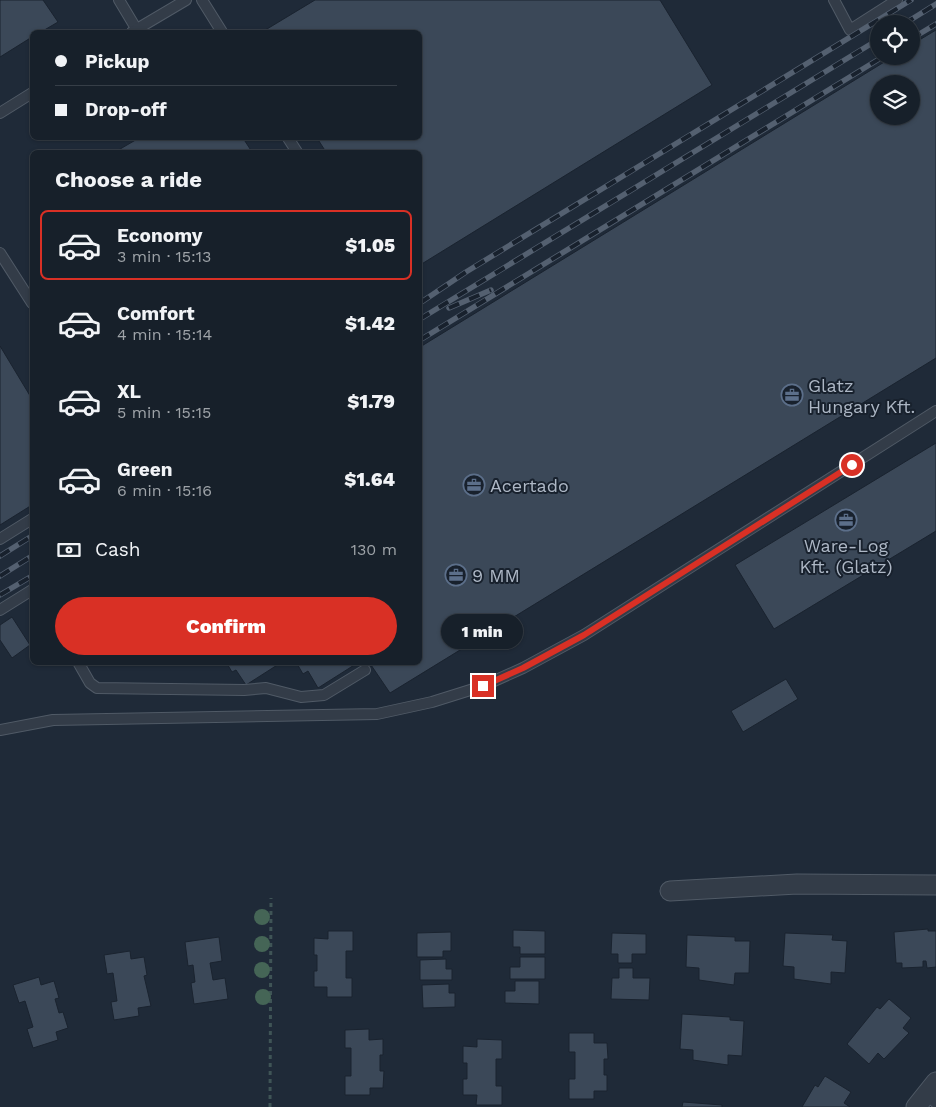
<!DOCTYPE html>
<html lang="en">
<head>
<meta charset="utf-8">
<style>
	body { margin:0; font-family:"Work Sans",sans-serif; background:#202832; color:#f1f3f6; height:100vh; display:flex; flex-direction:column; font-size:19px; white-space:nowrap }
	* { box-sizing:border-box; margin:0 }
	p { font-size:16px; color:#9ea3a8 }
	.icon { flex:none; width:28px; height:28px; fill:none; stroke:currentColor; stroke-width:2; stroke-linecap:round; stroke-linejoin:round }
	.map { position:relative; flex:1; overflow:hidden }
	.drawer { position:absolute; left:30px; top:150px; width:392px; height:515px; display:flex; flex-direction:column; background:#17202a; border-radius:8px; box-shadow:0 1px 4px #0004,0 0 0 1px #363e47 }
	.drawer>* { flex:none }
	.hud { position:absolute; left:30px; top:30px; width:392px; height:110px; border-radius:8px; box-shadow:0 1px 4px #0004,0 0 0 1px #363e47; display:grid; align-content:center; height:110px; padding:0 25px; background:#17202a }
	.buttons { position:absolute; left:870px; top:15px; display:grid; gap:10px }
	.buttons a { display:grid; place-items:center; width:50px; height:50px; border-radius:50%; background:#17202a; box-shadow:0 1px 4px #0004,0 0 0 1px #363e47; font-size:25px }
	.end { position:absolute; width:22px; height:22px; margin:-11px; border:6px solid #d93025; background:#fff; box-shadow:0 0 0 2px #fff }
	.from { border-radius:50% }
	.bubble { position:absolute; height:35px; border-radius:18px; background:#17202a; box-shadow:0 1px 4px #0004,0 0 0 1px #363e47; font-size:16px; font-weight:800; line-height:35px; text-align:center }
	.hud b { display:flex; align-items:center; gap:18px; height:48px; font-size:19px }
	.hud b+b { border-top:1px solid #363e47 }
	.hud i { width:12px; height:12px; background:#f1f3f6 }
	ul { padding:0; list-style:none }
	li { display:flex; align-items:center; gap:15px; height:70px; margin:0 10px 8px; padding:0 15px; border:2px solid transparent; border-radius:8px }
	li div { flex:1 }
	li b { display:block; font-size:19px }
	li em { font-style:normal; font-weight:800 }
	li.selected { border-color:#d93025 }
	li>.icon { width:45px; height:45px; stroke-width:1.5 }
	h2 { padding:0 25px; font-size:22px; line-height:60px }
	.pay { display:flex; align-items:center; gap:12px; height:55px; padding:0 25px; font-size:19px }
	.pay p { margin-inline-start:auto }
	.button { display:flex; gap:10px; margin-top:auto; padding:10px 25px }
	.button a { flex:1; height:58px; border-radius:30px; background:#d93025; color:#fff; font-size:20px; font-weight:800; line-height:58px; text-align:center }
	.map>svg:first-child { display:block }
	.building { fill:#3b4858; stroke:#1a232f; fill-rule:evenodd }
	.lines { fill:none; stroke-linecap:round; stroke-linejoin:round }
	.lane-casing { stroke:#505a66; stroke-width:12 }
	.street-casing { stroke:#505a66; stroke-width:21 }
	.path { stroke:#3f5456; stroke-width:3; stroke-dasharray:4 4; stroke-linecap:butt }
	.lane { stroke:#333c48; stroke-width:10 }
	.street { stroke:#333c48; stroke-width:19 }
	.rail-casing { stroke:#546070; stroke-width:5.5 }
	.rail { stroke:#18212d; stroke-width:4; stroke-dasharray:11; stroke-linecap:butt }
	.tree { fill:#456556 }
	.route { stroke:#d93025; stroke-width:6 }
	.labels { text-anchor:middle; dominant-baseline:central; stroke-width:4; stroke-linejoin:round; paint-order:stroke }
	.poi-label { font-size:18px; fill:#adb7c5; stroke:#18212d; text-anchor:start }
</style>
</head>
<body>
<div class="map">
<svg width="936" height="1107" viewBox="0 0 936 1107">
	<rect width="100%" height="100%" fill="#1f2a38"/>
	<g class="building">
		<polygon points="0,0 43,0 58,22 41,32 32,32 32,37 0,57"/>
		<polygon points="315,0 660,0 712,85 420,265 420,152 326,152 317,138 420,138 420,32 262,32"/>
		<path d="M936,30V358L390,693L369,662H420V347L894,56H911V45ZM879,84H911V116H879Z"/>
		<polygon points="139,138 243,138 252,152 115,152"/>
		<polygon points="0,346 32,399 32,505 0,525"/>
		<polygon points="936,443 936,531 774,629 735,565"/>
		<polygon points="12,617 30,645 12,658 0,640 0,625"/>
		<polygon points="226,662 282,662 246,685 236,670 232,672"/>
		<polygon points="296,662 359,662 318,688 308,671 303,674"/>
		<polygon points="786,679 798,699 743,732 731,711"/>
		<polygon points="928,929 928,931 936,931 936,967 927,968 926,961 923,961 923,967 902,968 902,963 896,963 894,932"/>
		<polygon points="513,930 545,931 545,954 520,954 520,947 513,947"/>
		<polygon points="328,931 353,931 353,951 346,951 346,978 352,978 352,997 327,997 327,987 314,987 314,971 317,971 317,955 314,955 314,938 328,939"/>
		<polygon points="451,932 451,951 443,951 443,957 417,957 417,933"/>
		<polygon points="612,933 646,934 646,954 632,954 632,963 618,963 618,954 611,954"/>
		<polygon points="785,933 833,935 832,940 847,941 845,973 831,972 831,984 794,979 794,967 783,966"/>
		<polygon points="687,935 735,937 735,941 750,941 749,973 735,973 734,985 699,980 699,968 686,967"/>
		<polygon points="219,937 222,961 210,963 213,980 225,978 228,999 194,1004 191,983 195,982 193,965 188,966 185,942"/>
		<polygon points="130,951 131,959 144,957 147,975 144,976 151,1006 138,1008 139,1016 114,1020 111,1002 117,1001 113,973 107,974 104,955"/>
		<polygon points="520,957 545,957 545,979 510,979 510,967 520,967"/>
		<polygon points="446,959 446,969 452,969 452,980 420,980 420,960"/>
		<polygon points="619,968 633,968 633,978 650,978 649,1000 611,999 612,978 619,978"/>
		<polygon points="39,977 41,985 54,981 59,998 55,999 59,1013 63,1012 68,1028 56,1032 58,1040 33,1048 27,1029 33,1027 25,1001 19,1003 13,985"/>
		<polygon points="515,981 539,981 539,1004 505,1003 505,991 515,991"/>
		<polygon points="449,984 449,993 455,993 455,1007 423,1008 422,985"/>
		<polygon points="889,999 911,1018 903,1028 909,1033 884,1059 878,1053 869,1064 847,1044 877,1007 880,1009"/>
		<polygon points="682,1014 730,1017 730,1020 744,1021 742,1056 728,1055 728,1065 693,1060 693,1050 680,1049"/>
		<polygon points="369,1029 369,1040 383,1039 383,1055 380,1055 380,1071 384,1071 383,1088 370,1088 370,1095 345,1095 345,1076 351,1076 351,1048 345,1048 345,1030"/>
		<polygon points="569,1033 594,1033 594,1043 607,1043 608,1059 604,1059 604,1075 607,1075 607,1091 594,1091 594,1099 569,1099 569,1079 575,1079 575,1052 569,1052"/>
		<polygon points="477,1039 502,1040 502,1059 496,1059 496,1086 502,1086 502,1105 476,1105 477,1095 463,1095 463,1079 467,1079 467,1063 463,1063 463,1046 477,1047"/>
		<polygon points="825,1076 851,1092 844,1103 850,1107 802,1107 815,1085 818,1087"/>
		<polygon points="683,1102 722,1105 722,1107 682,1107"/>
	</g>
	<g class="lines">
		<g class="lane-casing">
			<g id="lane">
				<polyline points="119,0 137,30"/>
				<polyline points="202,0 222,32"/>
				<polyline points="834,0 850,30 897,0"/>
				<polyline points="132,32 186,0"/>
				<polyline points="0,113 32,93"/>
				<polyline points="288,138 297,152"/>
				<polyline points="0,253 32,303"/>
				<polyline points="0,539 32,519"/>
				<polyline points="0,610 32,590"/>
				<polyline points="78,662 90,683 97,688 244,690 266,688 301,697 324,695 365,670"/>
				<polyline points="0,730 53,720 377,714 432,702 483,686 523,668 584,635 936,411"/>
				<polyline points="926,1094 936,1103"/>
			</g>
		</g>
		<g class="street-casing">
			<g id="street">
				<polyline points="670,891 797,884 936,885"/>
				<polyline points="916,1107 936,1082"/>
			</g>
		</g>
		<polyline class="path" points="270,1107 271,898"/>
		<use href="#lane" class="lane"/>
		<use href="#street" class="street"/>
		<g class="rail-casing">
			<g id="rail">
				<polyline points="904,24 936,4"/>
				<polyline points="911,39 936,24"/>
				<polyline points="420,303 466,272 911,0"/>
				<polyline points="449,308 491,290"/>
				<polyline points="420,319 879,39"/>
				<polyline points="420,340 884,56"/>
				<polyline points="0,556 32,536"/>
				<polyline points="0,576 32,556"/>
				<polyline points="0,595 32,576"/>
			</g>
		</g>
		<use href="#rail" class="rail"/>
	</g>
	<g class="tree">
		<circle cx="262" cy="917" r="8"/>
		<circle cx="262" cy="944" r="8"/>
		<circle cx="262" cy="970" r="8"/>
		<circle cx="263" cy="997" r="8"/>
	</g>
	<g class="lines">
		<polyline class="route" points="483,686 523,668 584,635 852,465"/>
	</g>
	<defs>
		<g id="office-ring" transform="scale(1.125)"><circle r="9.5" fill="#18212d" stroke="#5c6f8a" stroke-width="1.5"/><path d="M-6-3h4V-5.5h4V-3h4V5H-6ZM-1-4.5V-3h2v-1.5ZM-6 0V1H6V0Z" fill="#5c6f8a"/></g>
	</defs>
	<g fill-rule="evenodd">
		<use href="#office-ring" x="792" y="395"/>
		<use href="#office-ring" x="474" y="485"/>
		<use href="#office-ring" x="846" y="520"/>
		<use href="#office-ring" x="456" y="575"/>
	</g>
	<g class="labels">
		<g class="poi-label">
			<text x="808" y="385">Glatz<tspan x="808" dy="21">Hungary Kft.</tspan></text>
			<text x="490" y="485">Acertado</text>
			<text x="846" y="545" text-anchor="middle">Ware-Log<tspan x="846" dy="21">Kft. (Glatz)</tspan></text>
			<text x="472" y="575">9 MM</text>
		</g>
	</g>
</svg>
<div class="buttons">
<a><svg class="icon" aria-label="locate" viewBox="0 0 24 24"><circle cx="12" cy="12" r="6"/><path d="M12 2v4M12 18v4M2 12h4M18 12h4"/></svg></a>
<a><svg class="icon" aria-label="layers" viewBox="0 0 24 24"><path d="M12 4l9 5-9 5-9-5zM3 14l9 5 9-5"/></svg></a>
</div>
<i class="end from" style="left:852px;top:465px"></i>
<i class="end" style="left:483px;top:686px"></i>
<div class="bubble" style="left:441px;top:614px;width:82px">1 min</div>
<div class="hud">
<b><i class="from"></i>Pickup</b>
<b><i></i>Drop-off</b>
</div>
<section class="drawer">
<h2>Choose a ride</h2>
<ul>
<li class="selected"><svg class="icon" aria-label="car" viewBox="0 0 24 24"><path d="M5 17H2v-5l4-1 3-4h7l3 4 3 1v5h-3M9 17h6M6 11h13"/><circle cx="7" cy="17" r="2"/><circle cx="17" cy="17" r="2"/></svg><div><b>Economy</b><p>3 min · 15:13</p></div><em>$1.05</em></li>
<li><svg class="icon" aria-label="car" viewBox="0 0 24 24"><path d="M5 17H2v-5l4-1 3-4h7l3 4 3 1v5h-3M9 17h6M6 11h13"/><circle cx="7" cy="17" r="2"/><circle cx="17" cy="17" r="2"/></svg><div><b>Comfort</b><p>4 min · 15:14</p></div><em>$1.42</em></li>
<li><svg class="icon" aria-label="car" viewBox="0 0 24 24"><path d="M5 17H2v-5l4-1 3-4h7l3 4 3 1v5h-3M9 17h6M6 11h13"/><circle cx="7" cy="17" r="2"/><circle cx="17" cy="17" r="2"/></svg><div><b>XL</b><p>5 min · 15:15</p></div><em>$1.79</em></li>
<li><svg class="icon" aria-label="car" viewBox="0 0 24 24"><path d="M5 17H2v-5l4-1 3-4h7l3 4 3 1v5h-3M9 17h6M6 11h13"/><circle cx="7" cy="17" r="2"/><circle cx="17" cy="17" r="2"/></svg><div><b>Green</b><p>6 min · 15:16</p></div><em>$1.64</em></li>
</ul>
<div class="pay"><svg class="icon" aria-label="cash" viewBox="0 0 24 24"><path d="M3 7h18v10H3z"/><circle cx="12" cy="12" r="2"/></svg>Cash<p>130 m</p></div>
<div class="button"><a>Confirm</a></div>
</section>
</div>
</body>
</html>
